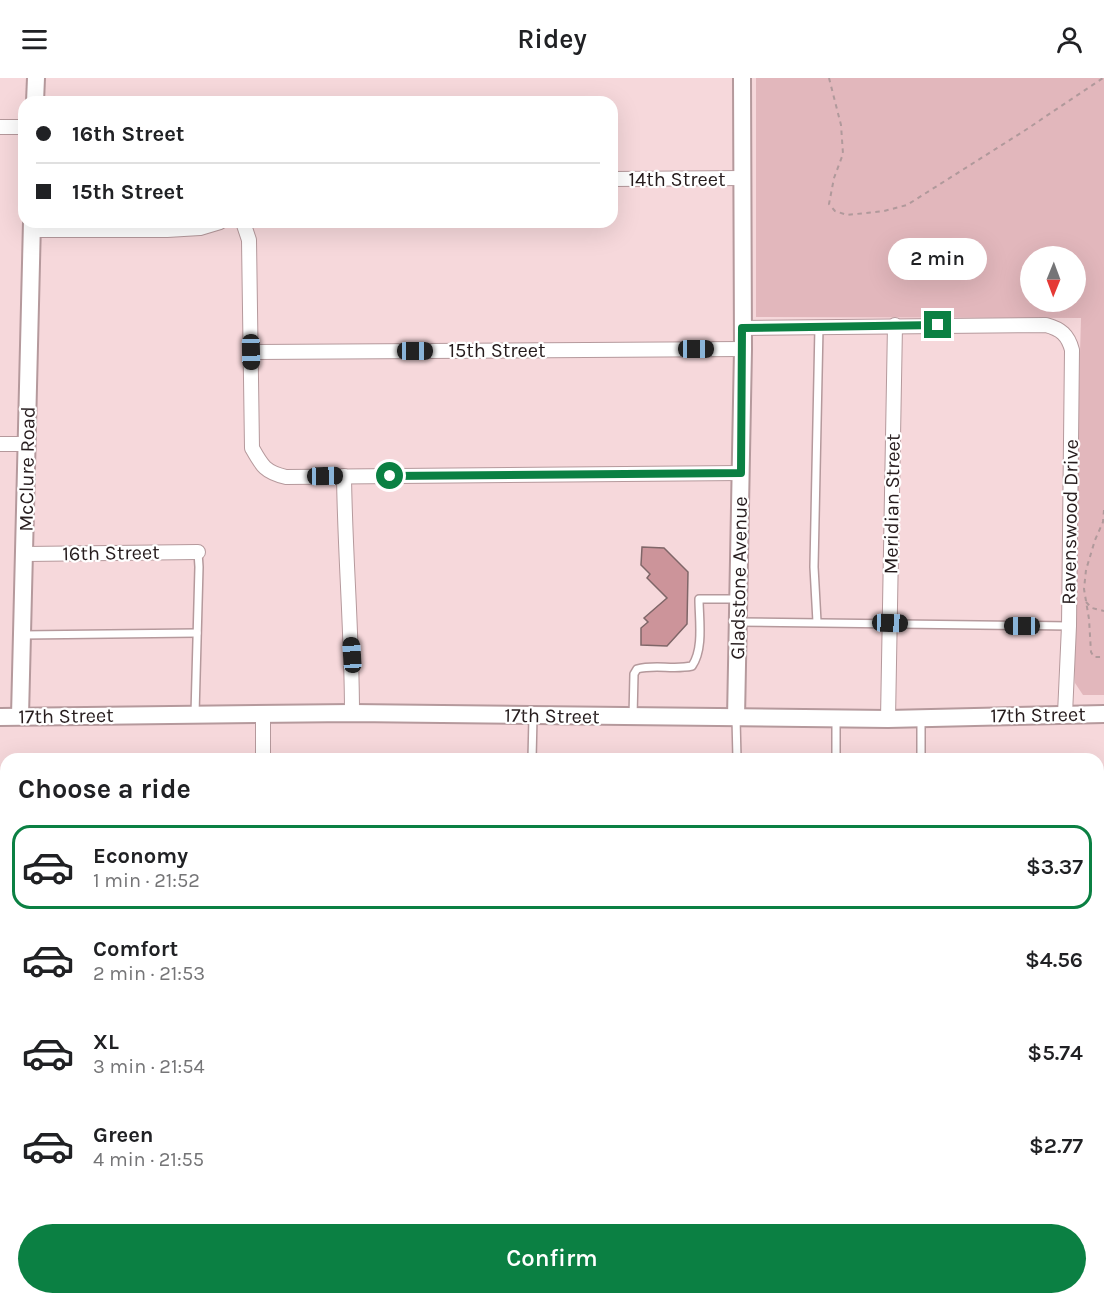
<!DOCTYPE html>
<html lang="en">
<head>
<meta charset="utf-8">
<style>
	body { margin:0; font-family:Karla,sans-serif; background:#f2f2f2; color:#202124; height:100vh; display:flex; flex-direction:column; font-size:22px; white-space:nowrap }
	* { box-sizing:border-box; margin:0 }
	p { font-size:20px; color:#757577 }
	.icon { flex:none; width:33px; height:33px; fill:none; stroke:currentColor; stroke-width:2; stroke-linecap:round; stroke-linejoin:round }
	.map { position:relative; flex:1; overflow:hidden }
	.details { position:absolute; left:0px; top:675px; width:1104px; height:552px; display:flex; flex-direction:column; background:#fff; border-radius:18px 18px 0 0; box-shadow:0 6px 24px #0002 }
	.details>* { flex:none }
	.guide { position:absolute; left:18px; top:18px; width:600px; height:132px; border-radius:18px; box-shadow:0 6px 24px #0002; display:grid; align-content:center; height:132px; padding:0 18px; background:#fff }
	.needle { width:39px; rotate:181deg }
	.fabs { position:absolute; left:1020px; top:168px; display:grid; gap:12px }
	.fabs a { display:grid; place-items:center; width:66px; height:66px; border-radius:50%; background:#fff; box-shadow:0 6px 24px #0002; font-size:30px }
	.end { position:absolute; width:27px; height:27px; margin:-14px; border:8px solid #0b8043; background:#fff; box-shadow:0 0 0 3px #fff }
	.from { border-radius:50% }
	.bubble { position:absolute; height:42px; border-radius:21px; background:#fff; box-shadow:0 6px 24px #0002; font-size:20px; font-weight:600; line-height:42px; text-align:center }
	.car { position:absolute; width:18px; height:36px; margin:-18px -9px; border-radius:8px; box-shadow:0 0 4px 2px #0007; background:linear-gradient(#222 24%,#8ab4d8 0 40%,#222 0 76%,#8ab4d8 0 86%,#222 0) }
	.guide b { display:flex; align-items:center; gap:21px; height:57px; font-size:22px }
	.guide b+b { border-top:2px solid #e0e0e0 }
	.guide i { width:15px; height:15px; background:#202124 }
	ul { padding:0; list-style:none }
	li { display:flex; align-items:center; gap:18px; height:84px; margin:0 12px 9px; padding:0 6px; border:3px solid transparent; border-radius:18px }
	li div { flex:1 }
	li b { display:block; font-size:22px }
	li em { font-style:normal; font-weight:600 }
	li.selected { border-color:#0b8043 }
	li>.icon { width:54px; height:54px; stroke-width:1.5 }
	h2 { padding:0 18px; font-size:27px; line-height:72px }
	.cta { display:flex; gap:12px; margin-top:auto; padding:12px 18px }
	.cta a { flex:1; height:69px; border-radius:36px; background:#0b8043; color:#fff; font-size:24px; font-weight:600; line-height:69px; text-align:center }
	header { display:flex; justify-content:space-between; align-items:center; height:78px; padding:0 18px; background:#fff; font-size:27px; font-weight:600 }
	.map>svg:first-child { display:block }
	.green { fill:#e2b7bc; fill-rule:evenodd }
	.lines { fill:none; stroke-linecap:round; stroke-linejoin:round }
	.river { stroke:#6eadbc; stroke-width:20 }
	.building { fill:#cc949a; stroke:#7f6668; stroke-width:1.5 }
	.service-casing { stroke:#b5999c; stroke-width:10 }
	.minor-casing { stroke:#b5999c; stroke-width:16 }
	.tertiary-casing { stroke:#b5999c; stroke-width:20 }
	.path { stroke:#b0999b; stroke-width:2; stroke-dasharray:4.5 4.5; stroke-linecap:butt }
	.service { stroke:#fff; stroke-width:7 }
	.minor { stroke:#fff; stroke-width:14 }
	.tertiary { stroke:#fff; stroke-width:16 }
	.route { stroke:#0b8043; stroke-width:8 }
	.labels { text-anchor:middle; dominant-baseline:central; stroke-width:4.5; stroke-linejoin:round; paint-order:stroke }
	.street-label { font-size:20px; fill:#261c1d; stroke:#fff }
</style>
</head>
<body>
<header><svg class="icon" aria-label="menu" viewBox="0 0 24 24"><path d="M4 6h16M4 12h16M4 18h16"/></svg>Ridey<svg class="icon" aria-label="person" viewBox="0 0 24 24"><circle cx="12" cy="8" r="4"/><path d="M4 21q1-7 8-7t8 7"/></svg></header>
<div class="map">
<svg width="1104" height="1227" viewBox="0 0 1104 1227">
	<rect width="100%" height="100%" fill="#f6d8db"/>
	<path class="green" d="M756,0H1104V617H1083L1075,605L1073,522L1081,240L756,239ZM1030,178H1076V224H1030Z"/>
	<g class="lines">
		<g class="river">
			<polyline points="1098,898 1104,879"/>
			<polyline points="921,1227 926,1221"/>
		</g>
	</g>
	<polygon class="building" points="642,469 664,470 688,494 687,546 667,568 641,567 641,550 648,544 644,540 667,520 647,500 650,496 641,487"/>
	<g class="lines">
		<g class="service-casing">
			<g id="service">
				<polyline points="738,544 1069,548"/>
				<polyline points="817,544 814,489 819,249"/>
				<polyline points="22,557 197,555"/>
				<polyline points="195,636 199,489 198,474"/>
				<path d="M633,639L634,596L637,591C655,586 673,592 692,588C704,571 699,541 699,521H738"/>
				<polyline points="736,640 737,681"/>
				<polyline points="836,640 836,681"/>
				<polyline points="921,640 921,681"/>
				<polyline points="532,681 533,639"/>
				<polyline points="601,1221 601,1227"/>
				<polyline points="34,1225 109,1224 109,1227"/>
				<polyline points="241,1227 241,1221"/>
				<polyline points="420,1227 420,1222 466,1221 476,1227"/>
			</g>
		</g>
		<g class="minor-casing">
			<g id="minor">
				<polyline points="0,49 24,49"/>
				<polyline points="612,101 743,100"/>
				<path d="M243,144L249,162L252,370C262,388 265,394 286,399L741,395"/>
				<polyline points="32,152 167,152 200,150 220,144"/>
				<path d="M742,250L1046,247C1061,251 1068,257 1072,272L1069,548L1065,636"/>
				<polyline points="251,274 743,271"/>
				<polyline points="0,366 27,366"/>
				<path d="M344,398C345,477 352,556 352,635"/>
				<polyline points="25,476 198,474"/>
				<polyline points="263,636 263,681"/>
				<polyline points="888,641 895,247"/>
				<polyline points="0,778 6,778"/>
				<polyline points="1098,822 1104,822"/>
				<polyline points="0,902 6,902"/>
				<polyline points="0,1037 6,1036"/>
				<polyline points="0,1162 6,1162"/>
				<polyline points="34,1221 34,1227"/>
				<polyline points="268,1221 268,1227"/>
			</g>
		</g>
		<g class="tertiary-casing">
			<g id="tertiary">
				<polyline points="35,24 36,0"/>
				<polyline points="20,638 32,144"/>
				<polyline points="0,639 352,635 888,641 1104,636"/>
				<polyline points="736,640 743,271 742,0"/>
			</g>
		</g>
		<g class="path">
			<polyline points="829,0 841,47 843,76 834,100 829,126 835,133 847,137 884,133 907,127 1024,53 1103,0"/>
			<polyline points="1104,432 1103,444 1095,462 1086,492 1084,511 1089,541 1091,574 1094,579 1104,579"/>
			<polyline points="1086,524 1092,530 1104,533"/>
			<polyline points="1098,1056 1104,1042"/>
			<polyline points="996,1227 1000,1221"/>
		</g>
		<use href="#service" class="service"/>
		<use href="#minor" class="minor"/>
		<use href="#tertiary" class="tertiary"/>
	</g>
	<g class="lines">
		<polyline class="route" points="390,398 741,395 742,250 938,247"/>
	</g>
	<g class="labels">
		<g class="street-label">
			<text x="677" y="101">14th Street</text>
			<text x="497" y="272">15th Street</text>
			<text transform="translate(27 391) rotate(-89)">McClure Road</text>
			<text transform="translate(892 426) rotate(-89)">Meridian Street</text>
			<text transform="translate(1070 444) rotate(-89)">Ravenswood Drive</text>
			<text transform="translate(111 475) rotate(-1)">16th Street</text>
			<text transform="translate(739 500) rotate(-89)">Gladstone Avenue</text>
			<text transform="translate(1038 637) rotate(-1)">17th Street</text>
			<text transform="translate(66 638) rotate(-1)">17th Street</text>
			<text transform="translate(552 638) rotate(1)">17th Street</text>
		</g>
	</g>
</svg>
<div class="fabs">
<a><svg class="needle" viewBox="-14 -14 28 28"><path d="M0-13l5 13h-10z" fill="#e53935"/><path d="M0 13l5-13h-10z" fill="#757577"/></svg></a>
</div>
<i class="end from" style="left:390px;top:398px"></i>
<i class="end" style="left:938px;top:247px"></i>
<div class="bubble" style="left:888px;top:160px;width:99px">2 min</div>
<i class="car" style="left:696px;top:271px;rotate:90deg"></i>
<i class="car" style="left:415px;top:273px;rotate:90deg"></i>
<i class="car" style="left:251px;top:274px;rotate:179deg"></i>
<i class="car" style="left:325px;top:398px;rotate:89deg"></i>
<i class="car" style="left:890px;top:545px;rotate:92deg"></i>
<i class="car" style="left:1022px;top:548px;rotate:270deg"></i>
<i class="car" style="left:352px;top:577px;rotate:356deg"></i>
<div class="guide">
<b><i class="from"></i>16th Street</b>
<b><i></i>15th Street</b>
</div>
<section class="details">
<h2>Choose a ride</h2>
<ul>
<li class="selected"><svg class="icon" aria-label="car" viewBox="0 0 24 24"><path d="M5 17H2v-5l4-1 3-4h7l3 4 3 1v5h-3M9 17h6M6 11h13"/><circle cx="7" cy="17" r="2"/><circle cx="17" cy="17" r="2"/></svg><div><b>Economy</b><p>1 min · 21:52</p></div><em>$3.37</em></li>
<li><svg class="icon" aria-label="car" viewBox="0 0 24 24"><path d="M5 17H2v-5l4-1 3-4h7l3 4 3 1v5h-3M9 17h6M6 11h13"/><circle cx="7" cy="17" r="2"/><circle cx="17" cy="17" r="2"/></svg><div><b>Comfort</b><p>2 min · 21:53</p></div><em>$4.56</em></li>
<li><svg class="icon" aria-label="car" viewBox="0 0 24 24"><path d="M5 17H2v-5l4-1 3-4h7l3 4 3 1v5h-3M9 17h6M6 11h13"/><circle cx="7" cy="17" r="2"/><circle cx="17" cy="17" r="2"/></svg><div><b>XL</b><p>3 min · 21:54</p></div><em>$5.74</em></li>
<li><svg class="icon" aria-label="car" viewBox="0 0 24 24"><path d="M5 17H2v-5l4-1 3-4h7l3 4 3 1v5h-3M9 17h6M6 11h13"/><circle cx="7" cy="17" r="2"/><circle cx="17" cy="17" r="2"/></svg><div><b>Green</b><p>4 min · 21:55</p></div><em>$2.77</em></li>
</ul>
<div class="cta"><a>Confirm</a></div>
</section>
</div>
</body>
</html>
